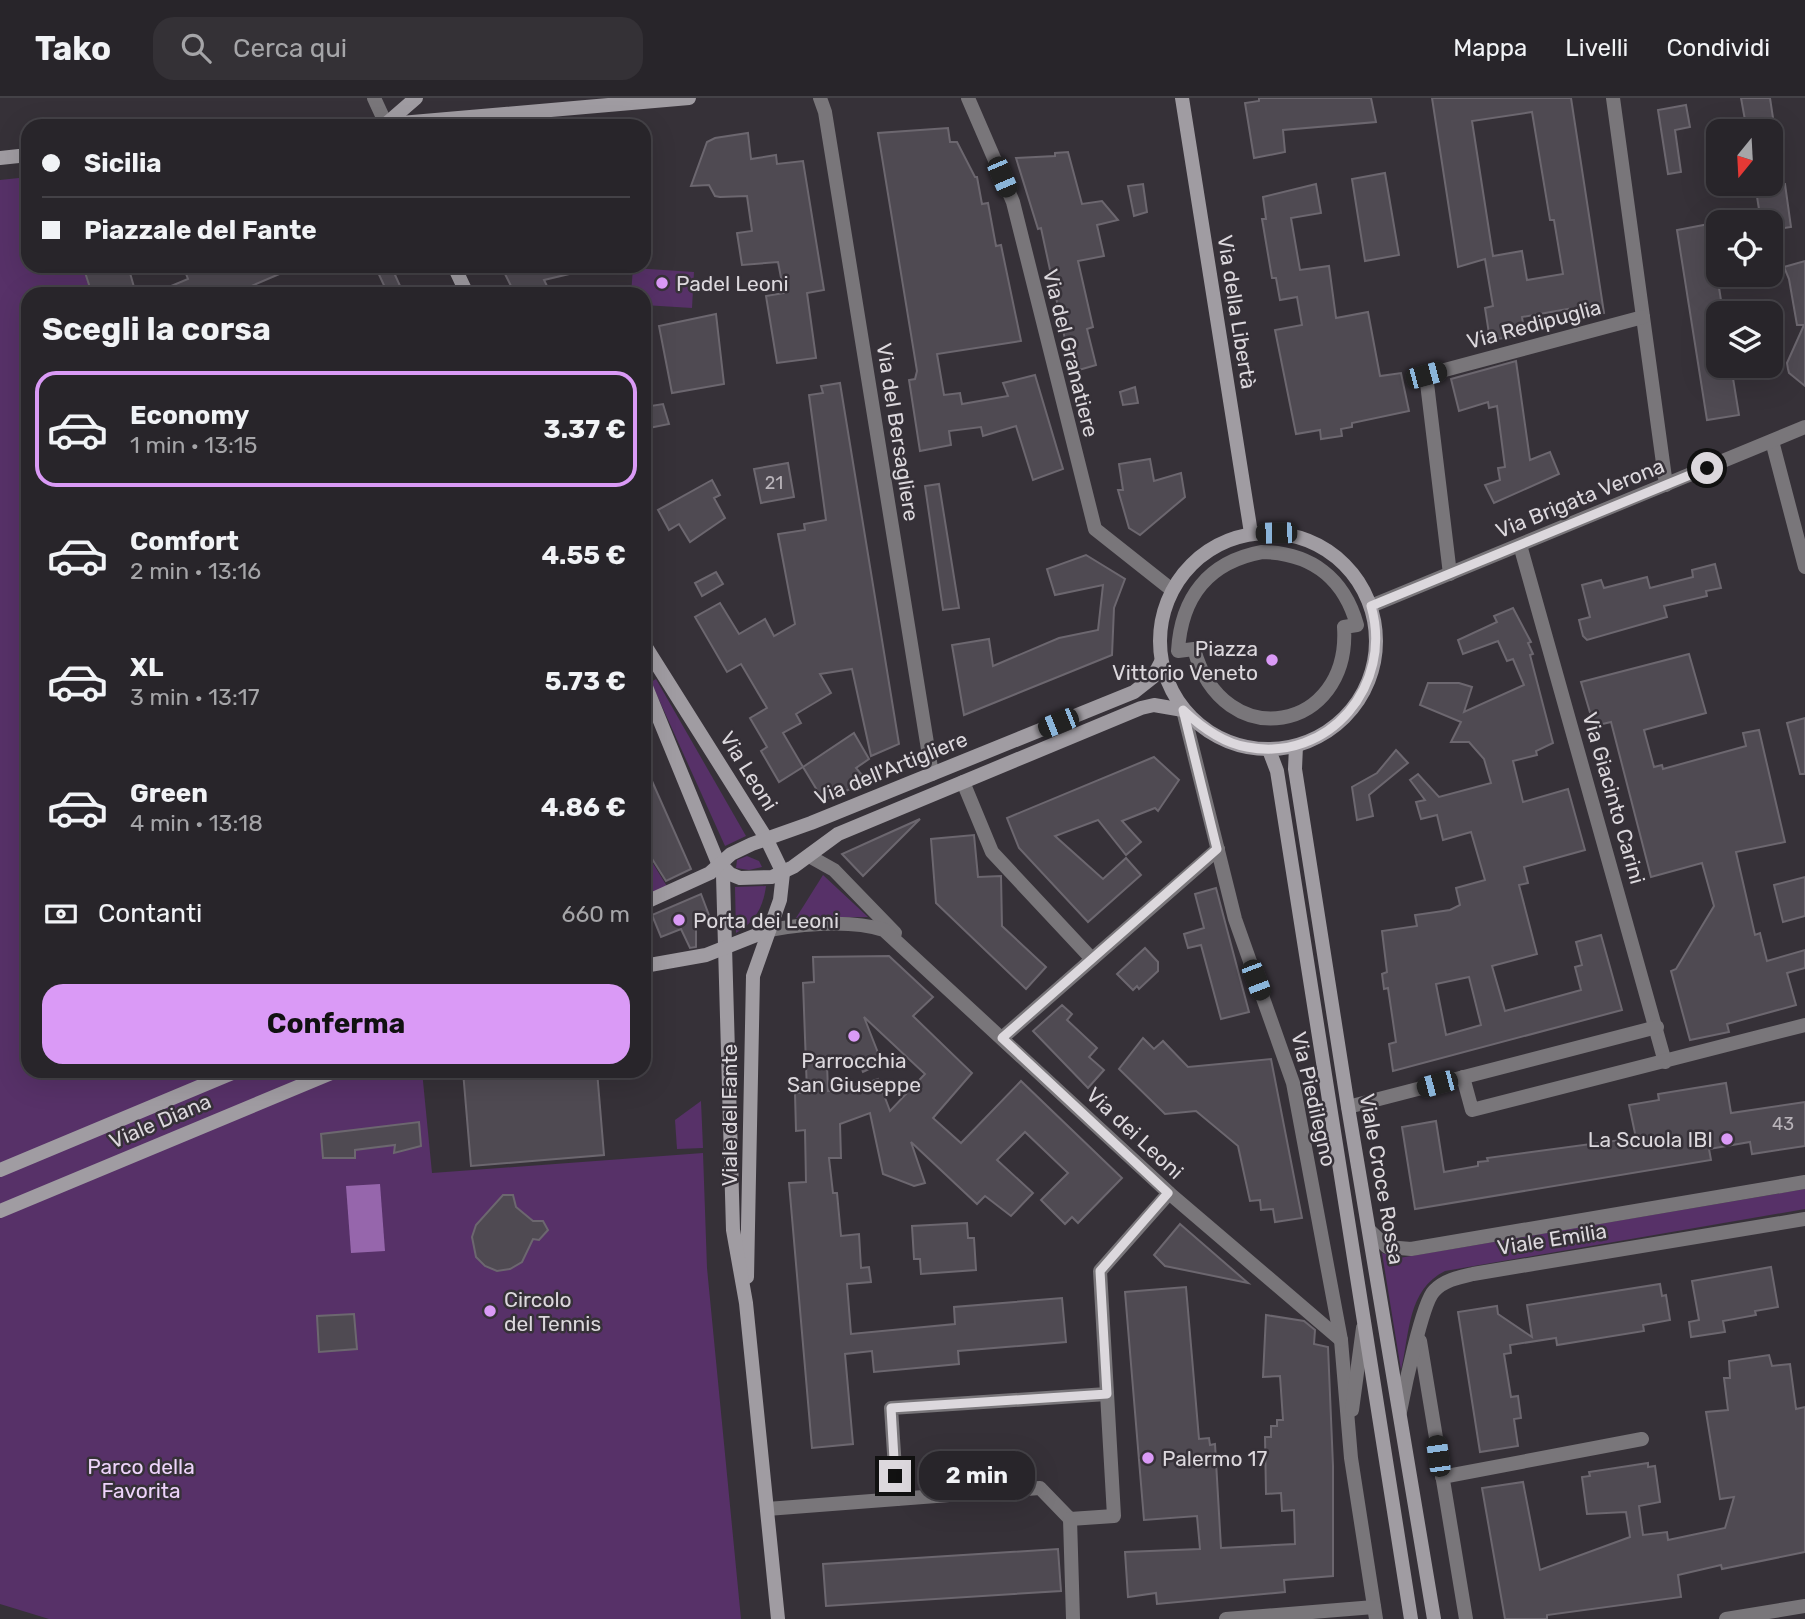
<!DOCTYPE html>
<html lang="it">
<head>
<meta charset="utf-8">
<style>
	body { margin:0; font-family:Rubik,sans-serif; background:#343136; color:#f1f3f6; height:100vh; display:flex; flex-direction:column; font-size:26px; white-space:nowrap }
	* { box-sizing:border-box; margin:0 }
	p { font-size:23px; color:#a5a5a8 }
	.icon { flex:none; width:38px; height:38px; fill:none; stroke:currentColor; stroke-width:2; stroke-linecap:round; stroke-linejoin:round }
	.map { position:relative; flex:1; overflow:hidden }
	.side { position:absolute; left:21px; top:189px; width:630px; height:791px; display:flex; flex-direction:column; background:#28252a; border-radius:21px; box-shadow:0 7px 28px #0002,0 0 0 2px #444247 }
	.side>* { flex:none }
	.banner { position:absolute; left:21px; top:21px; width:630px; height:154px; border-radius:21px; box-shadow:0 7px 28px #0002,0 0 0 2px #444247; display:grid; align-content:center; height:154px; padding:0 21px; background:#28252a }
	.needle { width:46px; rotate:198deg }
	.controls { position:absolute; left:1706px; top:21px; display:grid; gap:14px }
	.controls a { display:grid; place-items:center; width:77px; height:77px; border-radius:14px; background:#28252a; box-shadow:0 7px 28px #0002,0 0 0 2px #444247; font-size:35px }
	.end { position:absolute; width:32px; height:32px; margin:-16px; border:9px solid #dcd8dd; background:#111; box-shadow:0 0 0 4px #111 }
	.from { border-radius:50% }
	.bubble { position:absolute; height:49px; border-radius:21px; background:#28252a; box-shadow:0 7px 28px #0002,0 0 0 2px #444247; font-size:23px; font-weight:700; line-height:49px; text-align:center }
	.car { position:absolute; width:21px; height:42px; margin:-21px -10px; border-radius:9px; box-shadow:0 0 5px 2px #0007; background:linear-gradient(#222 24%,#8ab4d8 0 40%,#222 0 76%,#8ab4d8 0 86%,#222 0) }
	.banner b { display:flex; align-items:center; gap:24px; height:66px; font-size:26px }
	.banner b+b { border-top:2px solid #444247 }
	.banner i { width:18px; height:18px; background:#f1f3f6 }
	ul { padding:0; list-style:none }
	li { display:flex; align-items:center; gap:21px; height:116px; margin:0 14px 10px; padding:0 7px; border:4px solid transparent; border-radius:21px }
	li div { flex:1 }
	li b { display:block; font-size:26px }
	li em { font-style:normal; font-weight:700 }
	li.selected { border-color:#da9af6 }
	li>.icon { width:63px; height:63px; stroke-width:1.5 }
	h2 { padding:0 21px; font-size:32px; line-height:84px }
	.pay { display:flex; align-items:center; gap:18px; height:77px; padding:0 21px; font-size:26px }
	.pay p { margin-inline-start:auto }
	.button { display:flex; gap:14px; margin-top:auto; padding:14px 21px }
	.button a { flex:1; height:80px; border-radius:21px; background:#da9af6; color:#111; font-size:28px; font-weight:700; line-height:80px; text-align:center }
	header { display:flex; align-items:center; gap:42px; box-sizing:border-box; height:98px; padding:0 35px; background:#28252a; border-bottom:2px solid #444247 }
	header strong { font-size:33px }
	nav { display:flex; gap:38px; margin-inline-start:auto; font-size:24px }
	.search { width:490px; height:63px; background:#343136; display:flex; align-items:center; gap:18px; box-sizing:border-box; padding:0 24px; border-radius:21px; color:#a5a5a8; font-size:26px }
	.map>svg:first-child { display:block }
	.green { fill:#573168 }
	.water { fill:#9666ac }
	.building { fill:#4f4a52; stroke:#6c676f; stroke-width:2; fill-rule:evenodd }
	.lines { fill:none; stroke-linecap:round; stroke-linejoin:round }
	.street { stroke:#79767a; stroke-width:14 }
	.secondary { stroke:#a09ca2; stroke-width:14 }
	.route { stroke:#dcd8dd; stroke-width:9 }
	.poi-dot { fill:#da9af6; stroke:#363138; stroke-width:2.5 }
	.labels { text-anchor:middle; dominant-baseline:central; stroke-width:5; stroke-linejoin:round; paint-order:stroke }
	.number-label { font-size:18px; fill:#b9b4ba }
	.poi-label { font-size:21px; fill:#dcd8dd; stroke:#363138; text-anchor:start }
	.street-label { font-size:21px; fill:#dcd8dd; stroke:#363138 }
	.park-label { font-size:21px; fill:#eed4fb; stroke:#363138 }
</style>
</head>
<body>
<header>
<strong>Tako</strong>
<div class="search"><svg class="icon" aria-label="search" viewBox="0 0 24 24"><circle cx="10" cy="10" r="6"/><path d="M15 15l6 6"/></svg>Cerca qui</div>
<nav><a>Mappa</a><a>Livelli</a><a>Condividi</a></nav>
</header>
<div class="map">
<svg width="1805" height="1521" viewBox="0 0 1805 1521">
	<rect width="100%" height="100%" fill="#363138"/>
	<g class="green">
		<polygon points="28,79 28,168 84,168 93,196 28,196 28,973 422,973 432,1075 703,1055 707,1170 741,1521 49,1521 0,1506 0,82"/>
		<polygon points="633,170 694,174 692,210 644,207 644,196 631,196"/>
		<polygon points="656,581 746,738 725,748 651,584"/>
		<polygon points="747,758 759,763 762,769 749,772 736,770 737,762"/>
		<polygon points="649,759 668,790 644,800 644,761"/>
		<polygon points="823,777 868,819 796,820"/>
		<path d="M766,788C763,810 755,824 736,835L735,789Z"/>
		<polygon points="701,1003 703,1050 677,1051 675,1022"/>
		<path d="M1805,1091V1111L1445,1173C1407,1192 1410,1235 1401,1272L1382,1155L1399,1160Z"/>
	</g>
	<polygon class="water" points="380,1086 385,1153 351,1155 346,1088"/>
	<g class="building">
		<polygon points="1259,0 1371,0 1376,24 1283,32 1285,54 1254,60 1245,5 1259,3"/>
		<path d="M1432,0H1571L1604,215L1569,221L1568,211L1522,219L1525,237L1490,242L1485,210L1493,208L1485,161L1458,169ZM1532,14L1550,122H1554L1563,176L1527,182L1522,153L1493,158L1472,23Z"/>
		<polygon points="1741,0 1770,0 1775,33 1747,33"/>
		<polygon points="1686,7 1690,29 1675,32 1681,74 1668,76 1658,12"/>
		<polygon points="948,30 950,44 957,44 975,79 977,79 982,106 988,105 996,148 1001,147 1021,243 937,256 944,297 960,295 962,306 1008,298 1003,285 1035,277 1063,371 1033,382 1016,328 983,338 981,329 949,333 951,347 920,353 909,282 915,281 917,273 878,35"/>
		<polygon points="748,35 751,61 776,57 777,66 803,63 824,192 807,195 816,260 777,265 766,198 784,195 778,164 742,167 737,135 752,133 747,98 720,99 715,98 709,87 691,88 707,44 715,40"/>
		<polygon points="1068,54 1082,106 1102,103 1118,122 1097,127 1104,158 1078,163 1093,229 1087,231 1096,267 1072,274 1041,130 1038,131 1016,60 1055,58 1055,55"/>
		<polygon points="1385,75 1399,157 1365,163 1352,81"/>
		<polygon points="1143,86 1147,114 1134,118 1128,88"/>
		<polygon points="1316,86 1321,115 1291,120 1300,172 1329,168 1336,220 1368,214 1380,278 1401,275 1409,313 1352,325 1352,329 1341,331 1342,338 1321,341 1320,332 1296,336 1275,232 1302,227 1297,199 1280,202 1276,180 1272,180 1262,121 1266,121 1263,99"/>
		<polygon points="1755,86 1785,86 1791,129 1771,132 1771,124 1761,124"/>
		<polygon points="1709,126 1723,215 1718,215 1718,268 1731,268 1739,317 1707,322 1677,132"/>
		<polygon points="1805,163 1805,288 1789,275 1788,271 1787,265 1804,227 1797,227 1789,181 1784,169"/>
		<polygon points="83,168 128,168 136,196 92,196"/>
		<polygon points="183,168 298,168 233,196 152,196 188,181"/>
		<polygon points="375,168 391,168 401,190 388,196"/>
		<polygon points="501,168 577,168 578,174 544,182 551,196 515,196"/>
		<polygon points="716,216 724,286 672,295 659,228"/>
		<polygon points="1516,263 1530,362 1550,354 1559,376 1494,405 1485,387 1500,382 1498,370 1505,369 1497,308 1489,310 1488,304 1459,313 1451,281"/>
		<polygon points="840,285 899,646 871,658 852,571 820,576 831,595 796,616 801,625 783,635 803,669 779,684 761,653 767,649 750,620 767,610 741,566 727,574 695,519 720,505 739,536 765,521 774,538 795,526 778,436 805,432 804,426 826,422 809,297 823,295 821,288"/>
		<polygon points="1135,289 1138,305 1123,307 1120,294"/>
		<polygon points="663,306 669,326 644,331 644,309"/>
		<polygon points="1150,361 1154,383 1181,375 1185,399 1140,437 1129,430 1118,392 1123,392 1119,366"/>
		<polygon points="788,365 794,399 761,405 754,371"/>
		<polygon points="712,382 720,397 714,400 725,420 690,444 679,426 669,432 658,412"/>
		<polygon points="939,386 959,510 943,512 925,388"/>
		<polygon points="1086,457 1125,481 1114,510 1112,557 964,617 952,547 989,541 993,568 1059,540 1098,532 1103,487 1055,497 1047,471"/>
		<polygon points="1715,466 1721,490 1706,493 1707,498 1664,508 1667,519 1587,542 1583,538 1579,522 1590,519 1582,487 1601,482 1604,490 1647,479 1650,490 1693,479 1692,472"/>
		<polygon points="716,474 723,486 702,498 695,485"/>
		<path d="M1513,510L1531,544L1528,545L1533,556L1530,557L1553,645L1536,653L1537,657L1513,663L1523,704L1568,691L1585,752L1524,769L1528,785L1519,787L1537,856L1492,868L1505,913L1581,892L1575,869L1582,867L1576,844L1601,837L1622,912L1393,973L1389,946L1396,944L1388,890L1384,891L1382,876L1387,874L1382,833L1417,828L1415,817L1450,812L1460,807L1456,790L1485,782L1471,734L1443,742L1437,717L1421,721L1416,704L1425,702L1410,682L1418,676L1439,699L1491,685L1484,661L1469,644H1451L1461,624L1420,607L1428,585H1459L1472,589L1464,614L1524,587L1513,561L1507,563L1498,543L1463,556L1458,542L1497,524L1494,518ZM1469,879L1481,927L1446,937L1436,886Z"/>
		<polygon points="1689,556 1706,615 1644,632 1654,669 1662,667 1663,671 1746,648 1743,635 1759,632 1785,744 1736,754 1755,837 1760,835 1767,863 1805,852 1805,870 1787,875 1796,907 1727,926 1729,934 1690,942 1671,873 1676,871 1714,808 1702,765 1651,779 1611,624 1594,628 1581,584"/>
		<polygon points="1805,620 1805,676 1800,676 1787,625"/>
		<polygon points="854,635 869,661 856,670 868,684 823,702 803,669"/>
		<polygon points="1396,652 1408,665 1369,697 1373,718 1357,722 1352,689 1377,675"/>
		<polygon points="1154,659 1179,682 1158,713 1155,710 1122,723 1141,744 1126,757 1098,722 1055,738 1103,781 1126,760 1141,777 1088,824 1019,750 1007,720"/>
		<polygon points="644,665 691,771 666,783 649,756 644,758"/>
		<polygon points="920,721 863,778 842,756 882,738"/>
		<polygon points="974,737 978,779 1001,778 1002,828 1046,869 1026,891 936,805 931,741"/>
		<polygon points="1805,779 1805,818 1783,824 1774,787"/>
		<polygon points="1216,790 1249,914 1221,921 1201,847 1188,850 1184,836 1204,830 1195,796"/>
		<polygon points="701,796 710,820 696,825 696,849 690,850 681,831 661,839 652,817"/>
		<polygon points="1145,850 1158,864 1158,873 1139,891 1137,888 1133,892 1117,876"/>
		<path d="M889,858L933,899L913,918L972,975L933,1020L961,1045L1021,983L1122,1080L1078,1125L1072,1119L1065,1126L1041,1102L1068,1075L1025,1034L997,1062L1033,1095L1011,1118L985,1098L977,1106L911,1044L925,1085L914,1088L883,1076L870,1015L840,1026L841,1060H829L833,1095H837L841,1138L859,1136L861,1170L869,1169L871,1184L847,1186L851,1236L955,1226L954,1209L1062,1200L1066,1244L958,1253L959,1266L874,1274L872,1253L845,1256L853,1346L812,1350L789,1085L806,1084L805,1032L796,1033L795,995L807,994L803,885L814,884L813,859ZM864,919L925,976L890,1013L878,981L844,993H828L827,966L830,965V960H857L863,974L882,965Z"/>
		<polygon points="1062,907 1072,916 1067,922 1097,950 1089,959 1104,972 1088,990 1033,933"/>
		<polygon points="1143,940 1154,951 1163,943 1188,969 1271,961 1302,1120 1275,1124 1273,1111 1261,1112 1260,1102 1250,1103 1238,1048 1196,1013 1165,1016 1119,971"/>
		<polygon points="463,973 597,973 604,1057 471,1068"/>
		<polygon points="1726,985 1731,1015 1805,1004 1805,1048 1752,1056 1750,1044 1709,1051 1711,1062 1415,1111 1402,1029 1436,1023 1444,1074 1478,1068 1478,1064 1488,1063 1487,1060 1636,1040 1629,1007 1659,1002 1658,996"/>
		<polygon points="419,1024 421,1048 394,1055 395,1047 355,1052 355,1060 323,1060 321,1036"/>
		<polygon points="503,1097 513,1097 516,1109 533,1123 543,1123 548,1132 539,1142 533,1141 522,1164 510,1171 497,1173 485,1168 476,1159 472,1139 476,1127"/>
		<polygon points="967,1125 968,1140 974,1140 976,1172 921,1176 920,1161 914,1161 912,1128"/>
		<polygon points="1180,1126 1248,1185 1165,1168 1154,1157"/>
		<polygon points="1771,1169 1778,1209 1755,1213 1756,1217 1723,1223 1725,1234 1691,1239 1689,1224 1699,1222 1692,1183"/>
		<polygon points="1660,1186 1662,1198 1666,1197 1670,1222 1643,1227 1644,1233 1557,1247 1556,1240 1510,1247 1511,1255 1504,1256 1511,1299 1518,1298 1521,1320 1514,1321 1518,1348 1480,1354 1458,1214 1497,1208 1498,1216 1532,1239 1527,1207"/>
		<polygon points="1186,1189 1199,1341 1209,1340 1210,1347 1215,1346 1221,1450 1295,1446 1294,1412 1282,1413 1281,1395 1266,1396 1265,1339 1271,1339 1271,1328 1277,1328 1277,1322 1283,1322 1280,1278 1263,1279 1266,1217 1304,1223 1315,1232 1314,1246 1328,1249 1333,1368 1333,1478 1284,1482 1285,1494 1157,1506 1156,1495 1128,1499 1125,1454 1200,1451 1197,1418 1144,1422 1125,1194"/>
		<polygon points="354,1216 357,1251 319,1254 317,1218"/>
		<polygon points="1769,1257 1772,1268 1790,1266 1796,1311 1805,1309 1805,1454 1722,1471 1721,1467 1678,1477 1681,1499 1547,1517 1547,1521 1505,1521 1482,1390 1523,1384 1540,1472 1630,1439 1626,1414 1587,1416 1582,1379 1590,1378 1589,1374 1648,1365 1648,1369 1655,1368 1660,1404 1639,1408 1643,1437 1667,1434 1668,1442 1725,1430 1734,1399 1720,1401 1706,1314 1728,1312 1724,1280 1730,1280 1729,1263"/>
		<polygon points="1058,1451 1061,1493 826,1508 823,1466"/>
	</g>
	<g class="lines">
		<g class="street">
			<polyline points="374,0 386,26"/>
			<polyline points="820,0 825,14 932,676"/>
			<polyline points="968,0 1013,104 1095,431 1172,492"/>
			<polyline points="1613,0 1666,387"/>
			<polyline points="1772,343 1805,469"/>
			<polyline points="1520,447 1665,964"/>
			<path d="M1262,454C1311,455 1344,480 1357,527L1344,529C1351,634 1223,658 1194,551L1178,553C1181,500 1208,464 1262,454Z"/>
			<polyline points="1450,476 1426,277 1643,219"/>
			<polyline points="1371,508 1805,329"/>
			<polyline points="1183,612 1235,821 1293,985 1341,1242 1351,1360 1376,1521"/>
			<polyline points="963,684 992,754 1092,861"/>
			<polyline points="809,758 834,772 895,835"/>
			<path d="M769,832C804,826 849,821 884,832L1169,1095L1341,1242"/>
			<polyline points="1002,940 1218,751"/>
			<polyline points="1463,979 1472,1012 1805,927"/>
			<polyline points="1348,1009 1657,929"/>
			<polyline points="1369,1132 1387,1149 1411,1151 1805,1084"/>
			<polyline points="1420,1243 1466,1521"/>
			<polyline points="1352,1312 1363,1230"/>
			<path d="M1400,1314C1404,1293 1422,1205 1434,1193C1444,1182 1460,1179 1473,1176L1805,1121"/>
			<polyline points="1442,1379 1642,1341"/>
			<polyline points="897,1401 891,1310 1107,1296"/>
			<polyline points="767,1411 1040,1390 1070,1421 1114,1418 1100,1173 1169,1095"/>
			<polyline points="1070,1421 1073,1521"/>
			<polyline points="1226,1521 1374,1509"/>
			<polyline points="1726,1521 1805,1508"/>
		</g>
		<g class="secondary">
			<polyline points="1182,0 1251,435"/>
			<polyline points="386,26 416,0"/>
			<polyline points="366,28 689,0"/>
			<polyline points="0,60 28,57"/>
			<polyline points="454,168 467,196"/>
			<circle cx="1268" cy="543" r="108"/>
			<polyline points="644,546 766,740 783,775 780,802 753,878 747,1179"/>
			<polyline points="644,584 723,777 733,1132 746,1205 778,1521"/>
			<polyline points="1296,648 1295,671 1348,1009 1434,1521"/>
			<polyline points="1269,652 1277,673 1411,1521"/>
			<polyline points="720,766 730,776 740,780 772,779 793,769 838,736 1141,610 1154,607 1183,612"/>
			<polyline points="644,805 710,775 731,756 752,746 811,725 1134,594 1153,579 1161,564"/>
			<polyline points="644,868 706,857 769,832"/>
			<polyline points="0,1072 237,973"/>
			<polyline points="0,1113 336,973"/>
		</g>
	</g>
	<g class="lines">
		<path class="route" d="M895,1378L891,1310L1107,1296L1100,1173L1168,1095L1002,940L1217,751L1183,612C1201,629 1222,645 1247,649C1329,665 1394,587 1371,508L1707,370"/>
	</g>
	<g class="poi-dot">
		<circle cx="662" cy="185" r="7"/>
		<circle cx="1272" cy="562" r="7"/>
		<circle cx="679" cy="822" r="7"/>
		<circle cx="854" cy="938" r="7"/>
		<circle cx="1727" cy="1041" r="7"/>
		<circle cx="490" cy="1213" r="7"/>
		<circle cx="1148" cy="1360" r="7"/>
	</g>
	<g class="labels">
		<g class="number-label">
			<text x="774" y="385">21</text>
			<text x="1783" y="1026">43</text>
		</g>
		<g class="poi-label">
			<text x="676" y="185">Padel Leoni</text>
			<text x="1258" y="550" text-anchor="end">Piazza<tspan x="1258" dy="24">Vittorio Veneto</tspan></text>
			<text x="693" y="822">Porta dei Leoni</text>
			<text x="854" y="962" text-anchor="middle">Parrocchia<tspan x="854" dy="24">San Giuseppe</tspan></text>
			<text x="1713" y="1041" text-anchor="end">La Scuola IBI</text>
			<text x="504" y="1201">Circolo<tspan x="504" dy="24">del Tennis</tspan></text>
			<text x="1162" y="1360">Palermo 17</text>
		</g>
		<g class="street-label">
			<text transform="translate(1237 214) rotate(81)">Via della Libertà</text>
			<text transform="translate(1534 226) rotate(-15)">Via Redipuglia</text>
			<text transform="translate(1071 255) rotate(76)">Via del Granatiere</text>
			<text transform="translate(898 334) rotate(81)">Via del Bersagliere</text>
			<text transform="translate(1580 400) rotate(-22)">Via Brigata Verona</text>
			<text transform="translate(891 670) rotate(-22)">Via dell'Artigliere</text>
			<text transform="translate(749 673) rotate(58)">Via Leoni</text>
			<text transform="translate(1614 700) rotate(74)">Via Giacinto Carini</text>
			<text transform="translate(1314 1001) rotate(77)">Via Piedilegno</text>
			<text transform="translate(729 1017) rotate(-90)">Viale del Fante</text>
			<text transform="translate(160 1023) rotate(-23)">Viale Diana</text>
			<text transform="translate(1135 1035) rotate(43)">Via dei Leoni</text>
			<text transform="translate(1382 1081) rotate(80)">Viale Croce Rossa</text>
			<text transform="translate(1552 1141) rotate(-9)">Viale Emilia</text>
		</g>
		<g class="park-label">
			<text x="141" y="1368">Parco della<tspan x="141" dy="24">Favorita</tspan></text>
		</g>
	</g>
</svg>
<div class="controls">
<a><svg class="needle" viewBox="-14 -14 28 28"><path d="M0-13l5 13h-10z" fill="#e53935"/><path d="M0 13l5-13h-10z" fill="#a5a5a8"/></svg></a>
<a><svg class="icon" aria-label="locate" viewBox="0 0 24 24"><circle cx="12" cy="12" r="6"/><path d="M12 2v4M12 18v4M2 12h4M18 12h4"/></svg></a>
<a><svg class="icon" aria-label="layers" viewBox="0 0 24 24"><path d="M12 4l9 5-9 5-9-5zM3 14l9 5 9-5"/></svg></a>
</div>
<i class="end from" style="left:1707px;top:370px"></i>
<i class="end" style="left:895px;top:1378px"></i>
<div class="bubble" style="left:919px;top:1353px;width:116px">2 min</div>
<i class="car" style="left:1002px;top:79px;rotate:157deg"></i>
<i class="car" style="left:1426px;top:277px;rotate:75deg"></i>
<i class="car" style="left:1276px;top:435px;rotate:269deg"></i>
<i class="car" style="left:1058px;top:625px;rotate:248deg"></i>
<i class="car" style="left:1256px;top:882px;rotate:159deg"></i>
<i class="car" style="left:1437px;top:986px;rotate:255deg"></i>
<i class="car" style="left:1438px;top:1358px;rotate:352deg"></i>
<div class="banner">
<b><i class="from"></i>Sicilia</b>
<b><i></i>Piazzale del Fante</b>
</div>
<section class="side">
<h2>Scegli la corsa</h2>
<ul>
<li class="selected"><svg class="icon" aria-label="car" viewBox="0 0 24 24"><path d="M5 17H2v-5l4-1 3-4h7l3 4 3 1v5h-3M9 17h6M6 11h13"/><circle cx="7" cy="17" r="2"/><circle cx="17" cy="17" r="2"/></svg><div><b>Economy</b><p>1 min · 13:15</p></div><em>3.37 €</em></li>
<li><svg class="icon" aria-label="car" viewBox="0 0 24 24"><path d="M5 17H2v-5l4-1 3-4h7l3 4 3 1v5h-3M9 17h6M6 11h13"/><circle cx="7" cy="17" r="2"/><circle cx="17" cy="17" r="2"/></svg><div><b>Comfort</b><p>2 min · 13:16</p></div><em>4.55 €</em></li>
<li><svg class="icon" aria-label="car" viewBox="0 0 24 24"><path d="M5 17H2v-5l4-1 3-4h7l3 4 3 1v5h-3M9 17h6M6 11h13"/><circle cx="7" cy="17" r="2"/><circle cx="17" cy="17" r="2"/></svg><div><b>XL</b><p>3 min · 13:17</p></div><em>5.73 €</em></li>
<li><svg class="icon" aria-label="car" viewBox="0 0 24 24"><path d="M5 17H2v-5l4-1 3-4h7l3 4 3 1v5h-3M9 17h6M6 11h13"/><circle cx="7" cy="17" r="2"/><circle cx="17" cy="17" r="2"/></svg><div><b>Green</b><p>4 min · 13:18</p></div><em>4.86 €</em></li>
</ul>
<div class="pay"><svg class="icon" aria-label="cash" viewBox="0 0 24 24"><path d="M3 7h18v10H3z"/><circle cx="12" cy="12" r="2"/></svg>Contanti<p>660 m</p></div>
<div class="button"><a>Conferma</a></div>
</section>
</div>
</body>
</html>
